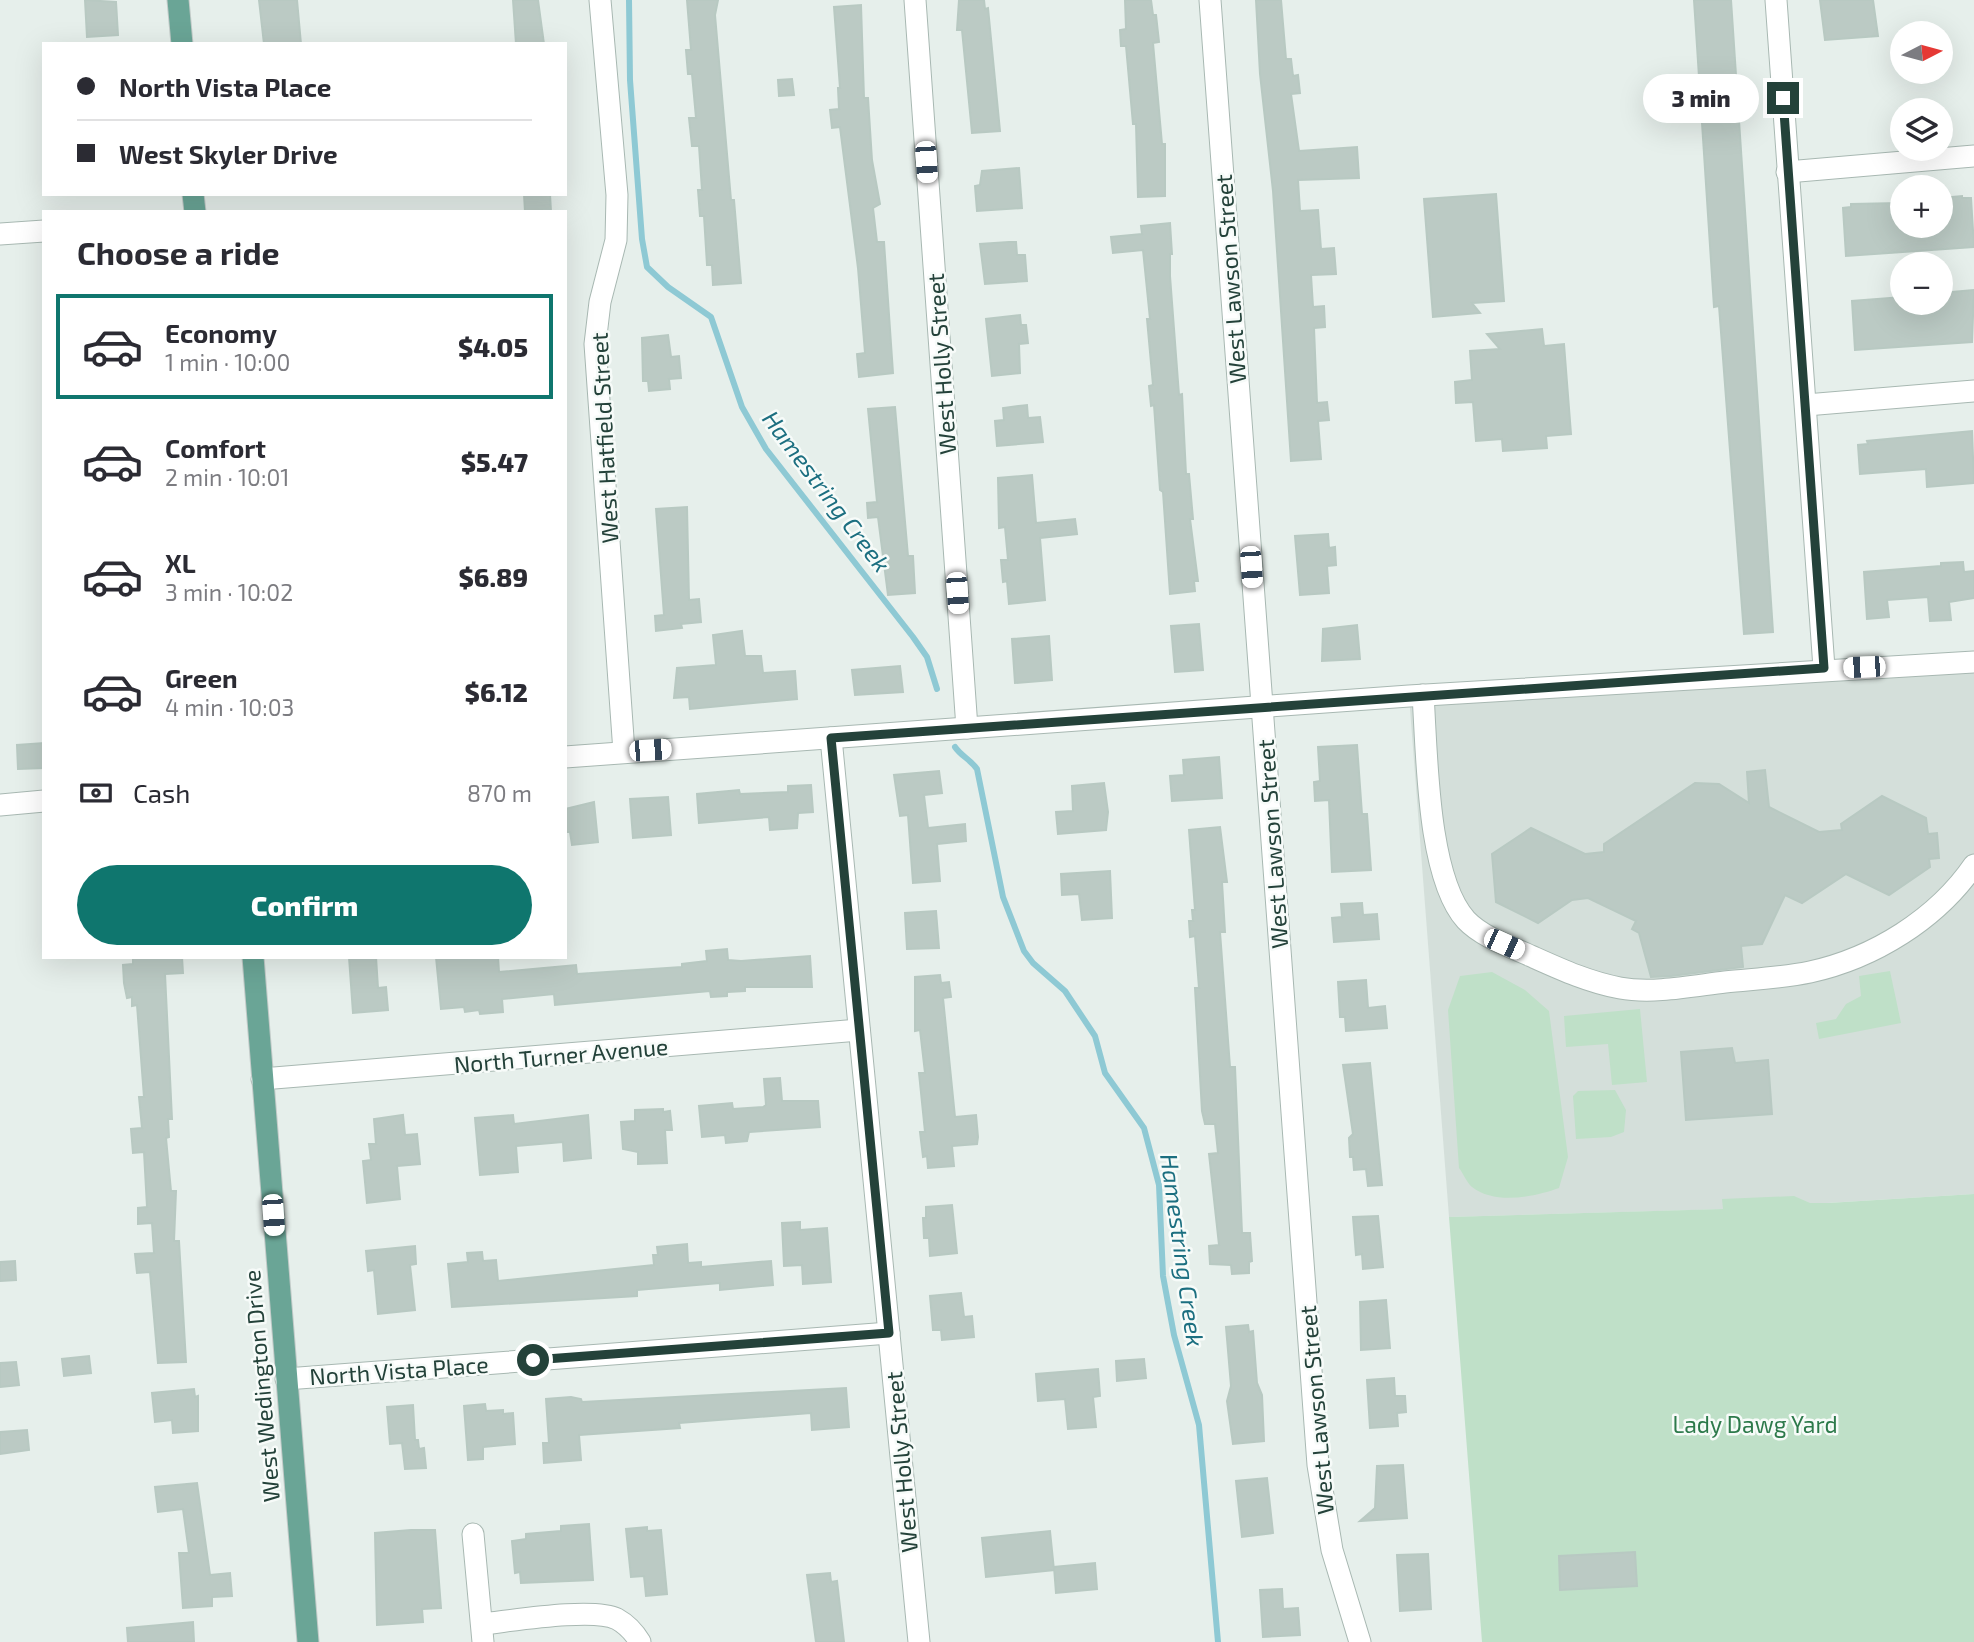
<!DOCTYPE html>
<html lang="en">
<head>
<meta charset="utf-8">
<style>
	body { margin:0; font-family:"Exo 2",sans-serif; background:#f7f7f7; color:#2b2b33; height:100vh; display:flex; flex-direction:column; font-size:26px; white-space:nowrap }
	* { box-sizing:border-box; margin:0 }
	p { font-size:23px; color:#7c7c81 }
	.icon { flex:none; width:38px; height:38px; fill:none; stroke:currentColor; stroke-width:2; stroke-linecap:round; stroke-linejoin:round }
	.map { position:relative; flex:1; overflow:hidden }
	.drawer { position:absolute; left:42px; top:210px; width:525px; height:749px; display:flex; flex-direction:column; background:#fff; border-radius:0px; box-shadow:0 7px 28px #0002 }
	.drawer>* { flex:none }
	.hud { position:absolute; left:42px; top:42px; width:525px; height:154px; border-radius:0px; box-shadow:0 7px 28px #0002; display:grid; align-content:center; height:154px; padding:0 35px; background:#fff }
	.needle { width:46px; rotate:84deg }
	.fabs { position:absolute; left:1890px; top:21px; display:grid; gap:14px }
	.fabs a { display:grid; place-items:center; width:63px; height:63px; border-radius:50%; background:#fff; box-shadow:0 7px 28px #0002; font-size:35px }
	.end { position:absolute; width:32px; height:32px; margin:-16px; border:9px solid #24423a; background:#fff; box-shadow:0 0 0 4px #fff }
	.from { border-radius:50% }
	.bubble { position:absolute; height:49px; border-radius:24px; background:#fff; box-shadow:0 7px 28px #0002; font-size:23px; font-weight:800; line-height:49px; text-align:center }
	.car { position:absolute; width:21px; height:42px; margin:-21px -10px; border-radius:9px; box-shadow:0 0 5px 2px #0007; background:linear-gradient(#fff 24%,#345 0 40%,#fff 0 76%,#345 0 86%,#fff 0) }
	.hud b { display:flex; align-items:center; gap:24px; height:66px; font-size:26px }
	.hud b+b { border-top:2px solid #e1e1e2 }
	.hud i { width:18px; height:18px; background:#2b2b33 }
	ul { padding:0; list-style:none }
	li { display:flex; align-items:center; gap:21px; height:105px; margin:0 14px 10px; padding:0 21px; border:4px solid transparent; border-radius:0px }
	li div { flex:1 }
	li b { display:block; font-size:26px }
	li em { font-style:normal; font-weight:800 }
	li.current { border-color:#0f766e }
	li>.icon { width:63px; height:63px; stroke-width:1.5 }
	h2 { padding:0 35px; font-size:32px; line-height:84px }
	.pay { display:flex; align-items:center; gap:18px; height:77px; padding:0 35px; font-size:26px }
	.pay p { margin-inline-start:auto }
	.action { display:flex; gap:14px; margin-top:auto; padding:14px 35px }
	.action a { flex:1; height:80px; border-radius:42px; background:#0f766e; color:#fff; font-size:28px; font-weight:800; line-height:80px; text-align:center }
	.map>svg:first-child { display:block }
	.built { fill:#d4dfda }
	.green { fill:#bfe0c8 }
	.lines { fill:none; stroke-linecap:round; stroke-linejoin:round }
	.stream { stroke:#8ec9d4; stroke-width:6 }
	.building { fill:#bbcac4; stroke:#b8c9c2; stroke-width:2 }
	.minor-casing { stroke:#a8b8b2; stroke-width:23 }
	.major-casing { stroke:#c2cac8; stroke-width:23 }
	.minor { stroke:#fff; stroke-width:21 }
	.major { stroke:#6aa596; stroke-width:21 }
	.route { stroke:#24423a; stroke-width:9 }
	.labels { text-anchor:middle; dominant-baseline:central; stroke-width:5; stroke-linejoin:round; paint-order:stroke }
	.street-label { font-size:23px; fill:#24423a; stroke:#f7fbf9 }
	.park-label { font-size:23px; fill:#2d7a4b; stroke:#f7fbf9 }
	.water-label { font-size:24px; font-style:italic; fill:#1c6f80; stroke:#f7fbf9 }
</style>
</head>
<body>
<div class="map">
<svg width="1974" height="1642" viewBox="0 0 1974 1642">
	<rect width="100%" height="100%" fill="#e6efeb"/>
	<polygon class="built" points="1974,662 1974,1194 1729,1209 1449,1217 1409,696"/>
	<g class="green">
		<polygon points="1890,971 1901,1023 1819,1039 1816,1023 1836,1019 1846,1004 1861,996 1859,976"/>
		<path d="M1492,972L1525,990L1549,1011L1568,1157L1559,1188C1534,1197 1495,1205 1472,1187C1467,1183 1463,1173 1459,1168L1448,1010L1460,976Z"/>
		<polygon points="1640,1009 1647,1082 1612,1085 1608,1044 1566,1047 1564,1016"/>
		<polygon points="1615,1090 1626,1110 1624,1132 1611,1137 1576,1139 1573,1096 1578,1091"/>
		<polygon points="1974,1194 1974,1642 1482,1642 1449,1217 1723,1209 1722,1199 1794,1196 1810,1203 1828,1203"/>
	</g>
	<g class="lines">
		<g class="stream">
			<polyline points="629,0 630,80 642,239 647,267 668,287 711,317 742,407 766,449 913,637 927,657 937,689"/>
			<path d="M955,747C961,756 970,759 977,769L1003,897L1024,951L1033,963L1065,991L1095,1036L1105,1073L1144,1128L1159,1185L1163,1276L1174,1335L1199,1425L1218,1642"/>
		</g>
	</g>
	<g class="building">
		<polygon points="85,0 116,2 118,35 87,37"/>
		<polygon points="259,0 297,0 301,44 264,44"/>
		<polygon points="513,0 538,0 544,44 516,44"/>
		<polygon points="687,0 718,0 715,15 731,200 734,200 741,283 713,285 712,265 707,265 704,216 700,216 698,190 702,190 699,146 692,146 689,118 696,118 692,74 688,74 686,50 691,50"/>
		<polygon points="959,0 984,0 985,9 988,8 1000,131 972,133 962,30 957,30"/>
		<polygon points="1125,0 1151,0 1153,15 1156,15 1159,42 1153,43 1162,144 1165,144 1165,196 1138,197 1136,124 1133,124 1126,46 1121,46 1120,30 1126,29"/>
		<polygon points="1256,0 1281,0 1286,59 1291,59 1293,76 1298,75 1300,93 1291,94 1299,151 1357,147 1359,178 1298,180 1300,211 1318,210 1321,249 1334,248 1336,274 1311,275 1313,307 1324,306 1325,327 1314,328 1317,403 1327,402 1329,420 1318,421 1321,459 1291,461 1273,191 1260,74"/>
		<polygon points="1694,0 1731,0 1773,632 1744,634 1719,306 1714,307"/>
		<polygon points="1820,0 1873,0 1878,36 1825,40"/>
		<polygon points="861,5 864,98 868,98 872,160 880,204 873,208 877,242 884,242 893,373 859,377 857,354 865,353 858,268 840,127 832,128 830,110 839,109 838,88 840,88 834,7"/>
		<polygon points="792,79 794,95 779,96 778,80"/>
		<polygon points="1019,168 1022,208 977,211 975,186 980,185 982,171"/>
		<polygon points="524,194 550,194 551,212 525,212"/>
		<polygon points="1496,194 1504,301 1472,303 1480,313 1433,317 1424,199"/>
		<polygon points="1962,196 1962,198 1971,198 1974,247 1846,256 1843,208 1851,207 1851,204 1900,203 1902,226 1941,226 1941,198"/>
		<polygon points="1170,223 1172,254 1170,254 1170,276 1179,395 1182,394 1186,474 1189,474 1193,519 1190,519 1198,581 1194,581 1195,591 1170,594 1163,492 1160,490 1154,405 1151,406 1149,386 1153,385 1147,319 1150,319 1143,250 1113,253 1111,237 1142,234 1141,226"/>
		<polygon points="1009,242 1016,242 1017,255 1025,255 1027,281 985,284 980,244"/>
		<polygon points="1974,290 1972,342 1855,350 1852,301 1902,297 1902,303 1941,303 1941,293"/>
		<polygon points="1020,315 1021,325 1026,325 1028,343 1019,344 1020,373 992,376 986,319"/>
		<polygon points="1542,329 1544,346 1564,344 1571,434 1546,436 1547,448 1503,451 1502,439 1476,441 1473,402 1456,403 1455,382 1472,380 1470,351 1500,349 1487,334"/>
		<polygon points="668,335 671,357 679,356 681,378 669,379 670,389 649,391 648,381 643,381 642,338"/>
		<polygon points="1027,405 1028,418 1040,417 1043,442 997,446 995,421 1004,420 1003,408"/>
		<polygon points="895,407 908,556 913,556 915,593 888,595 878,517 868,518 867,503 877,502 868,409"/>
		<polygon points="1972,431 1974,483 1927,487 1926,469 1860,474 1858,445 1868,444 1867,441"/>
		<polygon points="1032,475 1036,523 1075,519 1077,534 1040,538 1045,600 1009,604 1007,581 1003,582 1001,560 1008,560 1005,527 999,528 998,478"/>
		<polygon points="687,507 689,600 699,599 701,622 681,624 682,628 656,631 655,616 664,615 656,509"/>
		<polygon points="1328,534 1329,548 1335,547 1336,565 1327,566 1329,593 1300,595 1295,536"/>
		<polygon points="1963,562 1964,572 1974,571 1974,598 1949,602 1951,620 1930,621 1928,597 1887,600 1889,617 1867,619 1864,572 1941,566 1941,563"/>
		<polygon points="1199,624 1203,670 1175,672 1171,626"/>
		<polygon points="1357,625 1360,659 1322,661 1323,629"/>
		<polygon points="742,631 745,656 761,656 763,673 795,671 797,699 690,709 689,697 674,698 677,668 716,665 713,635"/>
		<polygon points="1049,636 1052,680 1015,683 1012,639"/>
		<polygon points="900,666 903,692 855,695 852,670"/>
		<polygon points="44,743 44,768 18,769 17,745"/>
		<polygon points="1357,745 1362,814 1367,814 1371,870 1332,872 1329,800 1315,801 1314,782 1320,781 1318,747"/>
		<polygon points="1219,757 1222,798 1172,801 1170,776 1184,775 1183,760"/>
		<polygon points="1765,770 1769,807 1819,832 1842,830 1841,824 1882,796 1926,818 1928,834 1937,833 1939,858 1929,859 1930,867 1889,895 1846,874 1802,903 1785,895 1762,944 1741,946 1743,967 1671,976 1651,977 1639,933 1632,929 1636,921 1588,898 1572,900 1538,923 1496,902 1492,854 1531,828 1585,854 1604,852 1604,844 1695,783 1719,784 1749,803 1747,772"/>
		<polygon points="939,771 942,793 924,795 928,828 965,824 966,841 937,844 940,881 913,883 908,815 900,816 894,775"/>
		<polygon points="1104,783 1108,812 1106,830 1058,834 1056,812 1073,811 1072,786"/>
		<polygon points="811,785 813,812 798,813 797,828 770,830 769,817 699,823 697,794 739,790 740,794 788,792 788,786"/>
		<polygon points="668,797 671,835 633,838 630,799"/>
		<polygon points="594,802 598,842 572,845 570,832 565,832 565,809"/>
		<polygon points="1220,827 1227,882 1222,882 1225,932 1220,932 1230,1067 1235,1067 1242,1233 1250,1233 1252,1261 1249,1262 1249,1273 1232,1274 1231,1265 1210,1264 1209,1246 1219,1245 1209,1154 1218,1153 1215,1124 1205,1124 1202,1111 1195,988 1199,988 1195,936 1190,937 1189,921 1193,921 1192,910 1195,910 1189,830"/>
		<polygon points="1110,871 1112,918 1082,920 1079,894 1062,895 1061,874"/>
		<polygon points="1362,903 1363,915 1377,914 1379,939 1334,942 1332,918 1342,917 1341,904"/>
		<polygon points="936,911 939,948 907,949 905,913"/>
		<polygon points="727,949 728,960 741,961 810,956 812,987 745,987 745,991 727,992 727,996 711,997 710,991 555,1005 554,994 502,999 503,1012 480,1014 479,1010 465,1012 464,1007 441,1009 436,957 498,957 499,972 576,965 577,974 682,967 682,964 707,961 706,951"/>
		<polygon points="133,957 182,957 183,973 165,974 172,1119 168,1119 169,1137 166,1138 171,1191 176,1191 174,1241 179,1241 186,1362 158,1363 150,1272 137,1273 135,1254 154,1253 152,1223 138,1224 138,1208 147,1207 144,1152 133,1153 131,1129 142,1128 139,1097 144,1097 137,1005 132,1006 132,997 127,998 124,983 123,965 133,964"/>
		<polygon points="349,957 376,957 378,988 386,987 388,1010 353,1013"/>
		<polygon points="940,975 941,983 949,982 951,997 943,998 955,1117 976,1115 978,1137 977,1144 952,1146 954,1166 928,1168 927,1156 923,1157 920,1132 925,1132 919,1073 925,1073 920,1030 915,1031 915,977"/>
		<polygon points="1366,980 1368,1008 1385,1006 1387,1028 1346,1031 1345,1017 1340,1017 1338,982"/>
		<polygon points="1732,1048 1735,1063 1768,1060 1772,1114 1686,1120 1681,1052"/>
		<polygon points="1370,1063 1382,1185 1368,1186 1366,1169 1354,1170 1353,1157 1350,1157 1349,1138 1353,1134 1343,1065"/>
		<polygon points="780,1078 782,1101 818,1101 820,1127 749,1132 747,1141 726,1143 725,1135 702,1137 699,1106 732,1103 733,1109 763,1107 766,1105 764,1079"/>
		<polygon points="663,1109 663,1112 670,1111 672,1130 665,1130 667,1163 638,1164 638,1152 623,1149 621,1122 635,1121 635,1110"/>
		<polygon points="403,1115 405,1135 417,1134 420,1164 397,1166 400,1199 367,1203 363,1161 371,1160 369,1144 376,1144 374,1119"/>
		<polygon points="513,1115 514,1124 588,1115 591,1158 564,1161 563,1142 516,1146 518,1172 480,1175 475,1118"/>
		<polygon points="952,1205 957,1253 930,1256 929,1238 924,1238 923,1218 926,1218 926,1207"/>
		<polygon points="1378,1216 1383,1267 1363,1269 1362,1254 1356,1255 1353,1217"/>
		<polygon points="800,1222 800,1230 827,1228 831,1282 803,1284 802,1265 784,1266 782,1223"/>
		<polygon points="687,1244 688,1263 701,1262 701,1267 771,1261 773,1285 720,1290 720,1283 637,1290 637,1296 452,1307 448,1264 468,1262 467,1253 482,1252 483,1261 496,1260 498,1281 654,1265 653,1255 658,1255 657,1247"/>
		<polygon points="415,1246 416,1264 410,1265 415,1310 378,1314 374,1270 368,1271 366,1251"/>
		<polygon points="15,1261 16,1280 0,1281 0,1262"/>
		<polygon points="961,1293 964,1317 972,1316 974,1337 942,1340 941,1330 933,1330 930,1296"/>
		<polygon points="1386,1300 1390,1348 1361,1350 1360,1302"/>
		<polygon points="1248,1325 1249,1332 1253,1331 1257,1383 1262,1395 1264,1441 1233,1444 1227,1401 1231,1386 1226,1327"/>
		<polygon points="89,1356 91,1373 64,1376 62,1359"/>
		<polygon points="1144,1359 1146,1378 1117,1381 1116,1361"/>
		<polygon points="16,1362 19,1385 0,1387 0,1363"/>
		<polygon points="1098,1369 1100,1396 1093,1397 1096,1427 1068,1429 1065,1399 1038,1401 1036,1374"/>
		<polygon points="1394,1378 1395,1396 1405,1396 1406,1412 1397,1413 1398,1426 1370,1428 1367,1380"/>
		<polygon points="846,1388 849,1427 812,1430 811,1413 679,1423 680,1428 579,1435 581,1460 544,1463 543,1443 549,1443 546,1399 571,1397 581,1399 582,1402"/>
		<polygon points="194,1389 195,1397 198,1396 198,1431 173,1433 172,1420 155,1422 152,1393"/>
		<polygon points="485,1404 486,1411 503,1410 503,1414 513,1413 515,1444 483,1447 483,1459 468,1460 464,1406"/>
		<polygon points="413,1405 415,1440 418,1440 419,1449 424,1448 426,1468 405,1469 402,1443 390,1444 387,1407"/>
		<polygon points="27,1430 29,1450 0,1454 0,1432"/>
		<polygon points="1403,1465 1407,1518 1360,1521 1375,1508 1377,1466"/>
		<polygon points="1267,1478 1273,1533 1242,1537 1236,1481"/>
		<polygon points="197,1483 210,1575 230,1573 232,1596 212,1597 212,1606 183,1608 179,1553 189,1553 183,1509 158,1512 155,1487"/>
		<polygon points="589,1524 593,1580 521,1583 520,1572 515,1573 512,1541 526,1539 526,1534 561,1531 561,1526"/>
		<polygon points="647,1527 647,1531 661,1530 667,1594 646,1596 644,1576 631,1577 626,1529"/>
		<polygon points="411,1530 435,1530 441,1608 422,1609 423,1622 377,1625 375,1533"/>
		<polygon points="1050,1531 1054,1570 986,1577 982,1538"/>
		<polygon points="1635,1552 1637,1586 1560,1590 1559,1556"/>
		<polygon points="1428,1554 1431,1609 1400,1611 1397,1555"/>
		<polygon points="1095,1563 1097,1589 1056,1593 1054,1567"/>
		<polygon points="830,1573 831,1582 837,1581 844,1642 816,1642 807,1575"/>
		<polygon points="1282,1589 1283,1609 1298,1608 1300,1635 1263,1637 1260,1590"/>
		<polygon points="193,1622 194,1642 128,1642 127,1628"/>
	</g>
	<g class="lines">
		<g class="minor-casing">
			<g id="minor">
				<polyline points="600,0 617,195 616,240 600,302 595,344 624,752"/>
				<polyline points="915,0 967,728"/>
				<polyline points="1210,0 1318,1465 1332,1550 1360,1642"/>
				<polyline points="1776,0 1824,668"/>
				<polyline points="1787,172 1974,156"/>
				<polyline points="0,234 44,231"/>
				<polyline points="1806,405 1974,391"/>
				<path d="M1423,695C1427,753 1427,877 1466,920C1482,937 1511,947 1531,956C1560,969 1588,982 1620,988C1653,994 1692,986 1725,982C1753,979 1782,978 1810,972C1874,958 1937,919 1974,865"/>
				<polyline points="831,738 919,1642"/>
				<polyline points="565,757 1409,696 1974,662"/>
				<polyline points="0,805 44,801"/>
				<polyline points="262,1079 859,1030"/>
				<polyline points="286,1379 889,1333"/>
				<polyline points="473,1534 483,1642"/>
				<path d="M482,1624C511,1621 593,1607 617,1619C628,1625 634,1632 640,1642"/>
			</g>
		</g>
		<g class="major-casing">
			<g id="major">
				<polyline points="178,0 182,44"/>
				<polyline points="193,194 195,212"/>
				<polyline points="253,957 308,1642"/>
			</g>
		</g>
		<use href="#minor" class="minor"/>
		<use href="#major" class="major"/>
	</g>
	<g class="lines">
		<polyline class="route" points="533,1360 889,1333 831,738 1824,668 1783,98"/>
	</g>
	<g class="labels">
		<g class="street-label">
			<text transform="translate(1230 279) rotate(-94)">West Lawson Street</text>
			<text transform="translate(941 364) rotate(-94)">West Holly Street</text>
			<text transform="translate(604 438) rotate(-93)">West Hatfield Street</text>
			<text transform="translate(1272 844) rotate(-94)">West Lawson Street</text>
			<text transform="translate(561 1055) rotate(-5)">North Turner Avenue</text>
			<text transform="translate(399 1370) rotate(-4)">North Vista Place</text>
			<text transform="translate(261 1386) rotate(-95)">West Wedington Drive</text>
			<text transform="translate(1316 1410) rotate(-95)">West Lawson Street</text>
			<text transform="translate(901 1462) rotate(-95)">West Holly Street</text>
		</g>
		<g class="park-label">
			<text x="1755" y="1424">Lady Dawg Yard</text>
		</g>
		<g class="water-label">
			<text transform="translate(827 491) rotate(53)">Hamestring Creek</text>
			<text transform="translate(1183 1250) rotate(82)">Hamestring Creek</text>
		</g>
	</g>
</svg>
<div class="fabs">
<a><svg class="needle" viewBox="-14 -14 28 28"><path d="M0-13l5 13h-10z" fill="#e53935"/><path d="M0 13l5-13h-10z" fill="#7c7c81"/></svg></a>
<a><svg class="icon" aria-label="layers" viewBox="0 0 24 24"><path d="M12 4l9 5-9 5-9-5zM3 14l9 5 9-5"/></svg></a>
<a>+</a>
<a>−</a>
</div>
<i class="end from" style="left:533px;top:1360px"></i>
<i class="end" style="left:1783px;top:98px"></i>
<div class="bubble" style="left:1643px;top:74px;width:116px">3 min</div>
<i class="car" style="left:926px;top:162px;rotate:176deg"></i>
<i class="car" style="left:1251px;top:567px;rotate:176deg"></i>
<i class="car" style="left:957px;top:593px;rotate:176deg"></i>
<i class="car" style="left:1864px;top:667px;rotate:268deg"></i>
<i class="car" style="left:650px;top:750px;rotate:86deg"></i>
<i class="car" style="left:1504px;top:944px;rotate:114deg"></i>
<i class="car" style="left:273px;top:1215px;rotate:176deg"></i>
<div class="hud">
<b><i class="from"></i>North Vista Place</b>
<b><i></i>West Skyler Drive</b>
</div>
<section class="drawer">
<h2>Choose a ride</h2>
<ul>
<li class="current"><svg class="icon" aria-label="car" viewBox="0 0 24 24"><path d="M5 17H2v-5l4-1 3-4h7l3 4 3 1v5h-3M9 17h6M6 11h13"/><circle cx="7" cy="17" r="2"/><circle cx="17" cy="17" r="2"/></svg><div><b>Economy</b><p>1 min · 10:00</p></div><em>$4.05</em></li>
<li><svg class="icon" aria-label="car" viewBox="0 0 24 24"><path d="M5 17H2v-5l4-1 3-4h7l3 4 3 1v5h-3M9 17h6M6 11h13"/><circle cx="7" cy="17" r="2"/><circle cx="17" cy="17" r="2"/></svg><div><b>Comfort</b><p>2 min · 10:01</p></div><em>$5.47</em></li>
<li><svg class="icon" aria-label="car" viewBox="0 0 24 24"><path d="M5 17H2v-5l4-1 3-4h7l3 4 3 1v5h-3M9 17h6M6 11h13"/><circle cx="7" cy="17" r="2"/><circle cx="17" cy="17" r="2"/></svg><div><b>XL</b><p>3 min · 10:02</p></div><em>$6.89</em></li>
<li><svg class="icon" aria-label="car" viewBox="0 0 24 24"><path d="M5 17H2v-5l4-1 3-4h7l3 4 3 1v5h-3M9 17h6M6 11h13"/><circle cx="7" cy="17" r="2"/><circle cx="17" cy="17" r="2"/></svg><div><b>Green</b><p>4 min · 10:03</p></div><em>$6.12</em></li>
</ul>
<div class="pay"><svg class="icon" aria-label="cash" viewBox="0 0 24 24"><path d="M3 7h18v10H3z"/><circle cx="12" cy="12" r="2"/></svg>Cash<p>870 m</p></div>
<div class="action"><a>Confirm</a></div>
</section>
</div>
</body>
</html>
